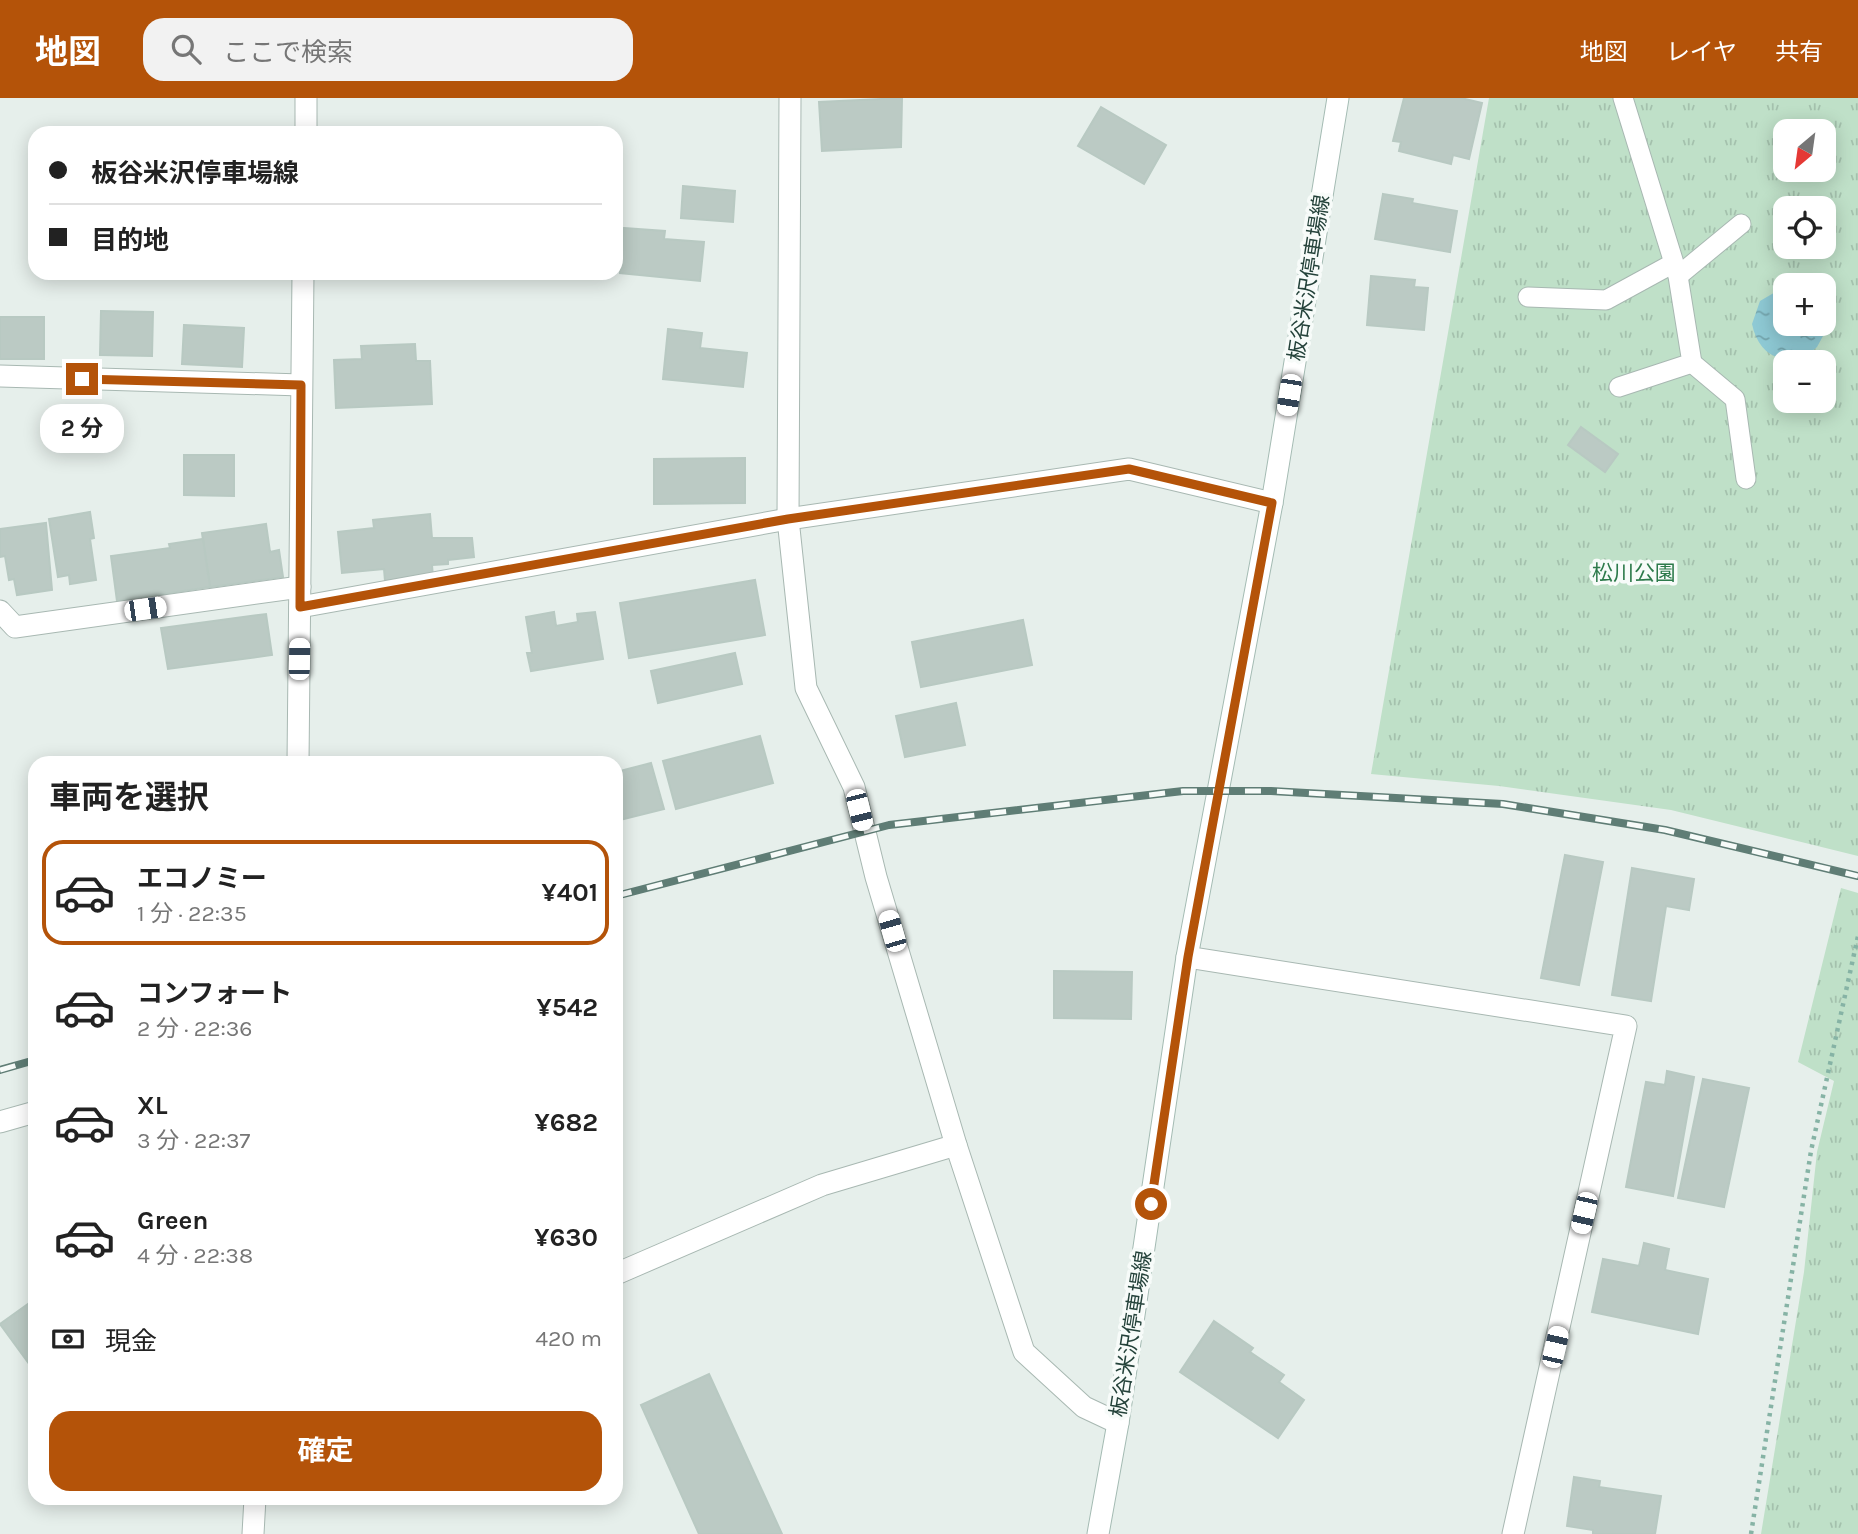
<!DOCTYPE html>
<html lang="ja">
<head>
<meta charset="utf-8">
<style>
	body { margin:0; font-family:Karla,"Noto Sans JP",sans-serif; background:#f2f2f2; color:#222; height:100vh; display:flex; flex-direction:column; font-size:26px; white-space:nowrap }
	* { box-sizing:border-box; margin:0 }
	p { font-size:23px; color:#767676 }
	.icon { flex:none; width:38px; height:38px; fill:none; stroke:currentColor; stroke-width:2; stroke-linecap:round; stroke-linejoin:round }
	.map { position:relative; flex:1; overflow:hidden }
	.drawer { position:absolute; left:28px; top:658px; width:595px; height:749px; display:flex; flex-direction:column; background:#fff; border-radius:21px; box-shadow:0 4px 18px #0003 }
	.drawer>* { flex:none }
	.top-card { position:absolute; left:28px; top:28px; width:595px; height:154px; border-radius:21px; box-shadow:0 4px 18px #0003; display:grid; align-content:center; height:154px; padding:0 21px; background:#fff }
	.needle { width:46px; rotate:209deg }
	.buttons { position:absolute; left:1773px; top:21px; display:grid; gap:14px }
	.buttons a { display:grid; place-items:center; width:63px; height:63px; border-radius:14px; background:#fff; box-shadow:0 4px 18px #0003; font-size:35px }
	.end { position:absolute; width:32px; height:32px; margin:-16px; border:9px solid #b45309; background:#fff; box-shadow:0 0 0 4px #fff }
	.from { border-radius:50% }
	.bubble { position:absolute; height:49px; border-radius:21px; background:#fff; box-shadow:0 4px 18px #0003; font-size:23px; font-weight:700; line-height:49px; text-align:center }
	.car { position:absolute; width:21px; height:42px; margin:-21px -10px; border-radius:9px; box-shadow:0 0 5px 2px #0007; background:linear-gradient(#fff 24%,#345 0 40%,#fff 0 76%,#345 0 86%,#fff 0) }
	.top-card b { display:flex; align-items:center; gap:24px; height:66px; font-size:26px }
	.top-card b+b { border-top:2px solid #e0e0e0 }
	.top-card i { width:18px; height:18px; background:#222 }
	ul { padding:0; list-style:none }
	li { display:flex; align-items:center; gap:21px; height:105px; margin:0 14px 10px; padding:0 7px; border:4px solid transparent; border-radius:21px }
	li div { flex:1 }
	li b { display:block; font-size:26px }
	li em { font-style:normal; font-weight:700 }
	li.on { border-color:#b45309 }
	li>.icon { width:63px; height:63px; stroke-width:1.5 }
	h2 { padding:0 21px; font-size:32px; line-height:84px }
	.pay { display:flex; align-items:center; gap:18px; height:77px; padding:0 21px; font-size:26px }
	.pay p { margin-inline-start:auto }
	.primary-button { display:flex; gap:14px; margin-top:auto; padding:14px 21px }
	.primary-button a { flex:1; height:80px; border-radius:21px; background:#b45309; color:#fff; font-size:28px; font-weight:700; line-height:80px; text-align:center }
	header { display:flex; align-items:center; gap:42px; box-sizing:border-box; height:98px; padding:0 35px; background:#b45309; color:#fff }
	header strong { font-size:33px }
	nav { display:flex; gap:38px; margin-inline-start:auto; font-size:24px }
	.search { width:490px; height:63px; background:#f2f2f2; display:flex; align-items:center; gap:18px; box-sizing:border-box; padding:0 24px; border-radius:21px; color:#767676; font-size:26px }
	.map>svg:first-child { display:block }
	.park { fill:url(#park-tufts); fill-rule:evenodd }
	.water { fill:url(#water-ripples) }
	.building { fill:#bbcac4; stroke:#b8c9c2; stroke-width:2 }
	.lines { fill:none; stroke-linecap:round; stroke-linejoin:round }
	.service-casing { stroke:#a8b8b2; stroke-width:21 }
	.minor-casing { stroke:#a8b8b2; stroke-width:23 }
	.secondary-casing { stroke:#a4bbb3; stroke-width:23 }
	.path { stroke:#86b3a5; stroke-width:4.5; stroke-dasharray:3.5 5; stroke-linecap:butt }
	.service { stroke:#fff; stroke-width:19 }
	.minor { stroke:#fff; stroke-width:21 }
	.secondary { stroke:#fff; stroke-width:21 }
	.rail-casing { stroke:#5f7d75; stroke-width:8 }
	.rail { stroke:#f7fbf9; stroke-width:5; stroke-dasharray:16; stroke-linecap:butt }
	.route { stroke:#b45309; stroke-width:9 }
	.labels { text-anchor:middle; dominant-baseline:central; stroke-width:7; stroke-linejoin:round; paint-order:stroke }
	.street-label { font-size:21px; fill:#24423a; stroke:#f7fbf9 }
	.park-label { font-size:21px; fill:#2d7a4b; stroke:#f7fbf9 }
</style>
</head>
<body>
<header>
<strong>地図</strong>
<div class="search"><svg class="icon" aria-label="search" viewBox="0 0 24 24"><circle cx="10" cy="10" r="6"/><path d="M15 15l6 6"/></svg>ここで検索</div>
<nav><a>地図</a><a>レイヤ</a><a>共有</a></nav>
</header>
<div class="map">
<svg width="1858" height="1436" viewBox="0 0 1858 1436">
	<defs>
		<pattern id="park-tufts" width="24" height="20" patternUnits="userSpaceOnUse" patternTransform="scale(1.75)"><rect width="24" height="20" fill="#bfe0c8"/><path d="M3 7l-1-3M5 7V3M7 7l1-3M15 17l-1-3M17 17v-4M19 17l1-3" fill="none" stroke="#a4c1ad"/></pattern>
		<pattern id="water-ripples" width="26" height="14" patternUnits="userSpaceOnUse" patternTransform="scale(1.75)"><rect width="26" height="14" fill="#8ec9d4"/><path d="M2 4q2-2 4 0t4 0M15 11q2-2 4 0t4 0" fill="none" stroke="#74a5ad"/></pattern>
	</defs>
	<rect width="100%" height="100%" fill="#e6efeb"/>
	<g class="park">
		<path d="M1489,0H1858V758L1671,712L1499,688L1371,676ZM1785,33H1824V72H1785ZM1785,110H1824V149H1785ZM1785,187H1824V226H1785ZM1785,264H1824V303H1785Z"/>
		<polygon points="1841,790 1858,795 1858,1436 1761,1436 1804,1174 1817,1054 1834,983 1798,964"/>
	</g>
	<path class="water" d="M1782,190H1785V226H1824V217L1823,238L1817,249C1790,272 1759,261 1752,226L1760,203Z"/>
	<g class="building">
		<polygon points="902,0 901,49 822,53 819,4"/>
		<polygon points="1404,0 1461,0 1482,5 1469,61 1453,57 1451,66 1399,53 1401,44 1393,43"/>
		<polygon points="1101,9 1166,47 1144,86 1078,48"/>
		<polygon points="683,88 735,93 733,124 681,120"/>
		<polygon points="1383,96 1413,101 1412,105 1457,113 1450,154 1375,141"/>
		<polygon points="624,130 665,133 664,141 704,144 700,183 620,175"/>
		<polygon points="1371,178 1415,182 1414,189 1428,190 1424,232 1367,227"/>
		<polygon points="101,213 153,214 152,258 100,257"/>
		<rect x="0" y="219" width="44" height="42"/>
		<polygon points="184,227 244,230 242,269 182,266"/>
		<polygon points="668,231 702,235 700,250 747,255 743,289 663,281"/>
		<polygon points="415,246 416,263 430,263 432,306 336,310 334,262 362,261 361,248"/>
		<polygon points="1581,329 1618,356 1605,374 1568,347"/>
		<polygon points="184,357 234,357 234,398 184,397"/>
		<polygon points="745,360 745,405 654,406 654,361"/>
		<polygon points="90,414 94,440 90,441 96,482 70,486 69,477 58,479 49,421"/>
		<polygon points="430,416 432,440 472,440 474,459 448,462 448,466 432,467 433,479 385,483 384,471 342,475 338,434 374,430 373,422"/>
		<polygon points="46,425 52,492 17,497 14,481 9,482 5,458 0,459 0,431"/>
		<polygon points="266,426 270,454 279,452 283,479 210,489 202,435"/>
		<polygon points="203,441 210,489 117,503 111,458 170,450 169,446"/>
		<polygon points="755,482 765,537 629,560 620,505"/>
		<polygon points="554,514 556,528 578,524 577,516 595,514 603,561 531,573 527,555 532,555 526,519"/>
		<polygon points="266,516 272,557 168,571 161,530"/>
		<polygon points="1023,522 1032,567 921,589 912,544"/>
		<polygon points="735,555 742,586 658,605 651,573"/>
		<polygon points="956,605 965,647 905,659 896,618"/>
		<polygon points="760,638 773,685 676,711 663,663"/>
		<polygon points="651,665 664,711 616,723 616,674"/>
		<polygon points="1565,757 1603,764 1579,887 1541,880"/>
		<polygon points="1632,770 1694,781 1689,812 1666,808 1651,903 1612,897"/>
		<polygon points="1054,873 1132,874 1131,921 1054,920"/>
		<polygon points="1667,973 1694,979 1673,1098 1626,1089 1646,984 1665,987"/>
		<polygon points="1703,981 1749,990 1724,1109 1678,1100"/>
		<polygon points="1644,1145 1669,1151 1665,1172 1708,1181 1698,1236 1592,1214 1603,1161 1639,1168"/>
		<polygon points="35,1201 35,1274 0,1226"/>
		<polygon points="1214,1223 1253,1250 1250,1254 1284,1277 1279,1284 1304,1302 1278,1340 1180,1274"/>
		<polygon points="709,1276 782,1436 699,1436 641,1307"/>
		<polygon points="1574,1379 1600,1383 1599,1389 1661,1398 1655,1436 1593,1436 1593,1432 1567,1428"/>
	</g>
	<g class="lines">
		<g class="service-casing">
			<g id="service">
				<polyline points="1678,178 1741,126"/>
				<polyline points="1528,199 1606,202 1672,166"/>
				<polyline points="1692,265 1735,301 1746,381"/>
				<polyline points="1619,289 1692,265 1678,178 1623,0"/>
			</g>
		</g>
		<g class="minor-casing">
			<g id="minor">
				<polyline points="790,0 788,421 806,590 854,689 876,779 956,1047 1024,1254 1084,1309 1118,1325"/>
				<polyline points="306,35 306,0"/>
				<polyline points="0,278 301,287"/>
				<polyline points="300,509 788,421 1129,371 1272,405"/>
				<polyline points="0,513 15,529 300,489"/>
				<polyline points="298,665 303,175"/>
				<polyline points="1187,859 1626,928 1513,1436"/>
				<polyline points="0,1024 35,1014"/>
				<polyline points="616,1176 822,1087 956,1047"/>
				<polyline points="253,1436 255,1400"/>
			</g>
		</g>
		<g class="secondary-casing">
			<polyline id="secondary" points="1098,1436 1118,1325 1187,859 1272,405 1338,0"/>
		</g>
		<polyline class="path" points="1751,1436 1811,1053 1858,838"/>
		<use href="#service" class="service"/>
		<use href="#minor" class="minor"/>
		<use href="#secondary" class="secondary"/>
		<g class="rail-casing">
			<g id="rail">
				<polyline points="616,798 889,727 1183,693 1271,693 1503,706 1665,732 1858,778"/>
				<polyline points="0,972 35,962"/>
			</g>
		</g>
		<use href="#rail" class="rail"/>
	</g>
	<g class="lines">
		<polyline class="route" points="82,281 301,287 300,509 788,421 1129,371 1272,405 1188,859 1151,1106"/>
	</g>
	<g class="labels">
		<g class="street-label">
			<text transform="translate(1309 180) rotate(-81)">板谷米沢停車場線</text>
			<text transform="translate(1131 1236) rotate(-81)">板谷米沢停車場線</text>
		</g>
		<g class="park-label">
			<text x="1634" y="475">松川公園</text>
		</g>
	</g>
</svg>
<div class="buttons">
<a><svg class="needle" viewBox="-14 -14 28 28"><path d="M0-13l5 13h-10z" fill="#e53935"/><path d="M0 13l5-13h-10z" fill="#767676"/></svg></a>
<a><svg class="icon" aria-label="locate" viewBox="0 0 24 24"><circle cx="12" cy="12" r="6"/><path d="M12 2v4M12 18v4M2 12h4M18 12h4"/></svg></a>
<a>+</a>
<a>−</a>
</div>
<i class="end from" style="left:1151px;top:1106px"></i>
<i class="end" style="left:82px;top:281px"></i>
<div class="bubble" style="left:40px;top:306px;width:84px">2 分</div>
<i class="car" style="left:1289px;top:297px;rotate:189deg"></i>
<i class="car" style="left:145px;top:511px;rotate:82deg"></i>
<i class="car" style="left:299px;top:561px;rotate:1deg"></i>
<i class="car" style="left:859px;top:712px;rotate:166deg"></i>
<i class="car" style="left:892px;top:833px;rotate:344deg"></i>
<i class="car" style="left:1584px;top:1115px;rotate:193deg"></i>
<i class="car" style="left:1555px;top:1249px;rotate:13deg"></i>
<div class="top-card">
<b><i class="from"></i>板谷米沢停車場線</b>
<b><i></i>目的地</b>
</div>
<section class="drawer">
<h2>車両を選択</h2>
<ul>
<li class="on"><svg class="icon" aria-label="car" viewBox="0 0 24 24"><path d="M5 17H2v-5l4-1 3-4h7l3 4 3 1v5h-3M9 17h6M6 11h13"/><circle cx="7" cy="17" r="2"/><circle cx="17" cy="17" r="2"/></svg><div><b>エコノミー</b><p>1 分 · 22:35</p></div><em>¥401</em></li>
<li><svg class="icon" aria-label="car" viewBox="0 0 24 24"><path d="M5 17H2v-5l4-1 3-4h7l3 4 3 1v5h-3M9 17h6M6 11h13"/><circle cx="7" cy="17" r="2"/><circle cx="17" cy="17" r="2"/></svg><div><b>コンフォート</b><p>2 分 · 22:36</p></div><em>¥542</em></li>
<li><svg class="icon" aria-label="car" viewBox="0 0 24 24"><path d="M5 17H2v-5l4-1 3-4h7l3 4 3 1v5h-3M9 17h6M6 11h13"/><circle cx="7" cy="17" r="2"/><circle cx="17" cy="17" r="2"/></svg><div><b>XL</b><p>3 分 · 22:37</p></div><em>¥682</em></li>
<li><svg class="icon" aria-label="car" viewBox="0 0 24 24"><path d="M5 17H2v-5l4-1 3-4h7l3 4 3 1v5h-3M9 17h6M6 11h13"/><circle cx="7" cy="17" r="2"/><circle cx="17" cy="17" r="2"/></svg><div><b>Green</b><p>4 分 · 22:38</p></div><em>¥630</em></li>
</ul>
<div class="pay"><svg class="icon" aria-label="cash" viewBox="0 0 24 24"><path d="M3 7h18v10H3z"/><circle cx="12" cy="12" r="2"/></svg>現金<p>420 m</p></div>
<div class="primary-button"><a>確定</a></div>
</section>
</div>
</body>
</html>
